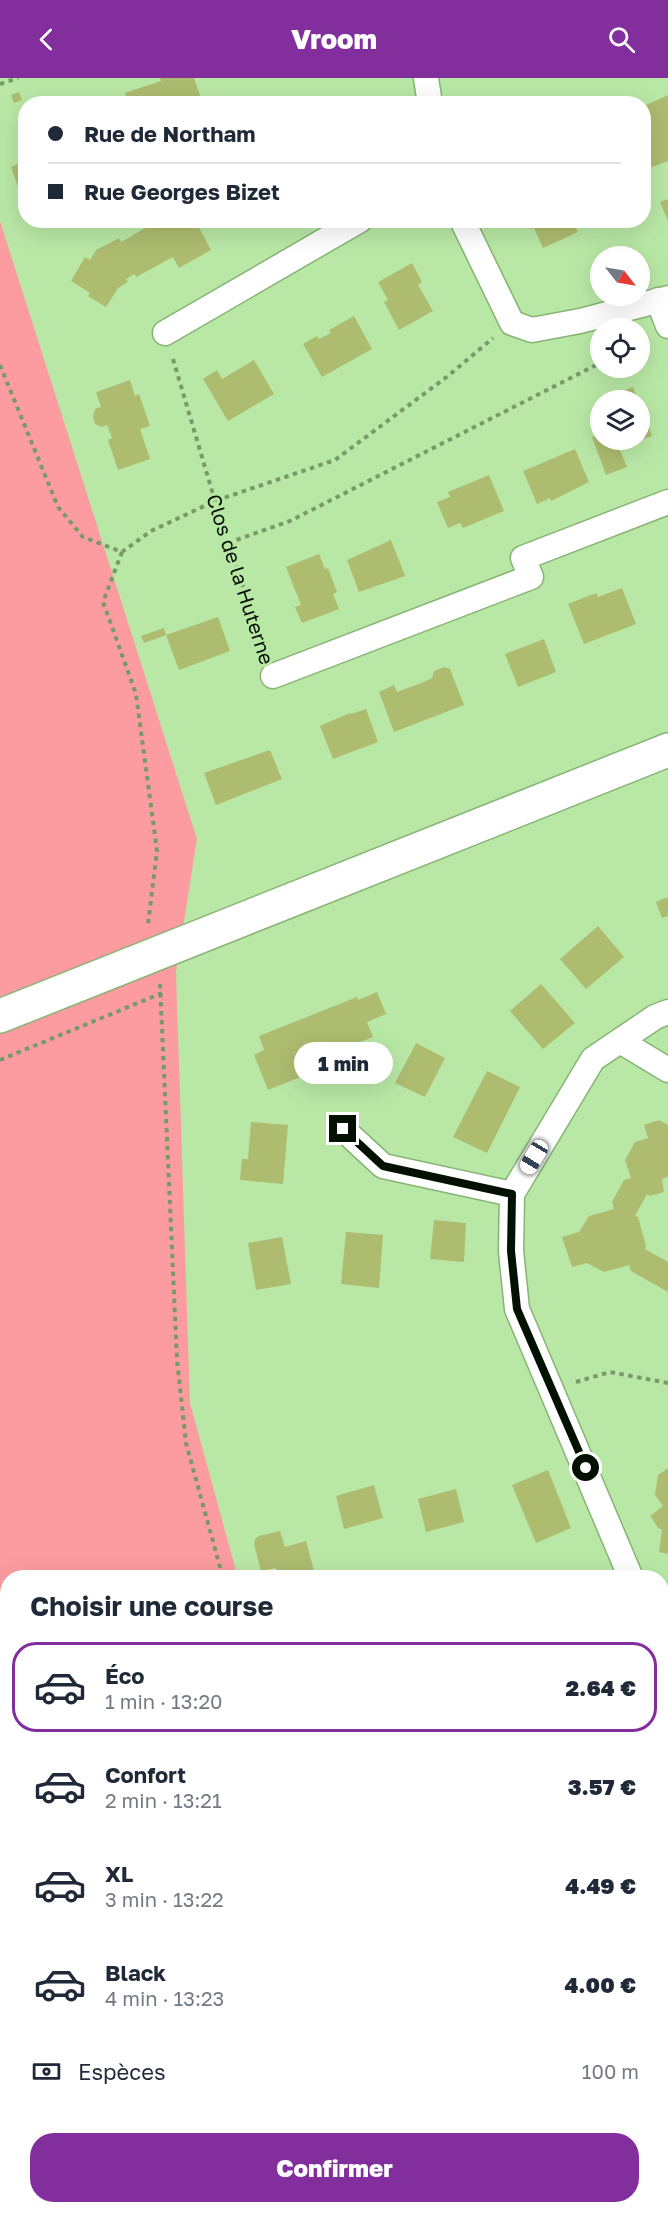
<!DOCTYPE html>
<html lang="fr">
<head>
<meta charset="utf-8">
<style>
	body { margin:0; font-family:"Golos Text",sans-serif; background:#f6f6f7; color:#1f2937; height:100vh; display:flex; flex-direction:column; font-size:22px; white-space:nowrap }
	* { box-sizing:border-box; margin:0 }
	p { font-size:20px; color:#747a83 }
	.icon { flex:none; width:33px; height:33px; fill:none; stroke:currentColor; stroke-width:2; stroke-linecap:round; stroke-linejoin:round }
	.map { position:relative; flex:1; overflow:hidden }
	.details { position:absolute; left:0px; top:1492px; width:669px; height:644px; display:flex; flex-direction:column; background:#fff; border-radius:24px 24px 0 0; box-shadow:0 6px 24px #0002 }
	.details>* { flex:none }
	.hud { position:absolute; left:18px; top:18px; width:633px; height:132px; border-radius:24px; box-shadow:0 6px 24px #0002; display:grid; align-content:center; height:132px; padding:0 30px; background:#fff }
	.needle { width:39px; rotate:121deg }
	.tools { position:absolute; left:590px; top:168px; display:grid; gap:12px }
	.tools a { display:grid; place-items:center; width:60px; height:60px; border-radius:50%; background:#fff; box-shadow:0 6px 24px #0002; font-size:30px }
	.end { position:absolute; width:27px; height:27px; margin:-14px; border:8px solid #031200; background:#fff; box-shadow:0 0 0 3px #fff }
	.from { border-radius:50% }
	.bubble { position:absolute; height:42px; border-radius:21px; background:#fff; box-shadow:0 6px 24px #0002; font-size:20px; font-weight:800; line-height:42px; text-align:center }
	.car { position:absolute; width:18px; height:36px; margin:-18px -9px; border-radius:8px; box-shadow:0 0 4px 2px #0007; background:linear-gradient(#fff 24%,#345 0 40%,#fff 0 76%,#345 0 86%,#fff 0) }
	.hud b { display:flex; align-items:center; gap:21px; height:57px; font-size:22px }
	.hud b+b { border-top:2px solid #e0e1e3 }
	.hud i { width:15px; height:15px; background:#1f2937 }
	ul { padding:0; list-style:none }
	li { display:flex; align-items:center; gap:18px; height:90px; margin:0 12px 9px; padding:0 18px; border:3px solid transparent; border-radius:24px }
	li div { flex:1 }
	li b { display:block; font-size:22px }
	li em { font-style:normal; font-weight:800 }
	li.active { border-color:#832e9d }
	li>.icon { width:54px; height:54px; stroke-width:1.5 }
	h2 { padding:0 30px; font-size:27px; line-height:72px }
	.pay { display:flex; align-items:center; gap:15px; height:66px; padding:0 30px; font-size:22px }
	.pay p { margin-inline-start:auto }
	.primary-button { display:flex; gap:12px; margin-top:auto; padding:12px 30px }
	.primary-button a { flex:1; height:69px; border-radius:24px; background:#832e9d; color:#fff; font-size:24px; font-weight:800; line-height:69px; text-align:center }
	header { display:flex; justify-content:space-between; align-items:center; height:78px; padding:0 30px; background:#832e9d; color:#fff; font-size:27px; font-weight:800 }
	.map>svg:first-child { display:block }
	.green { fill:#fc9ca0 }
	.water { fill:#74c351 }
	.building { fill:#aebc70 }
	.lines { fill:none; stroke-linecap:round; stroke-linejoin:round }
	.street-casing { stroke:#87b474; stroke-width:27 }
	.secondary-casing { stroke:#87b474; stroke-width:36 }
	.path { stroke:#779a6a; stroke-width:4; stroke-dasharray:4.5 4.5; stroke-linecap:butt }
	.street { stroke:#fff; stroke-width:24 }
	.secondary { stroke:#fff; stroke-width:33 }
	.route { stroke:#031200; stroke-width:8 }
	.labels { text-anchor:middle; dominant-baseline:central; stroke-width:6; stroke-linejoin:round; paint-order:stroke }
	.street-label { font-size:20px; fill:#031200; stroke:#b9e8a6 }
</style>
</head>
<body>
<header><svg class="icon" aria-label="back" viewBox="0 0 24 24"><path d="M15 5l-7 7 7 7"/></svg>Vroom<svg class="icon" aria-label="search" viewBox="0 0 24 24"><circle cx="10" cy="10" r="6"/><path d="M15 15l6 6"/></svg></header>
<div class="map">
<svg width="668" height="2135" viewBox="0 0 668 2135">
	<rect width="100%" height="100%" fill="#b9e8a6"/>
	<g class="green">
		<polygon points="0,143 197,761 176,894 190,1325 238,1500 8,1500 8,2128 132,2129 134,2135 0,2135"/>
		<polygon points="337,2129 413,2129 415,2135 339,2135"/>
	</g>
	<polygon class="water" points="337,2129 339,2135 134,2135 132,2129"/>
	<g class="building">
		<polygon points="160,0 194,0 203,26 129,26 125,15 161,3"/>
		<polygon points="19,14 22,22 14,25 11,17"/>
		<polygon points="668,17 668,83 652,89 645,72 649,70 644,58 644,28"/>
		<polygon points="26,83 26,119 22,120 11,89"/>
		<polygon points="668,121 668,143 660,124"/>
		<polygon points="156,142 195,142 211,172 179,190 173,179 136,199 134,196 126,201 128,204 118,210 106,229 88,218 90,215 71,203 85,179 90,182 96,172 119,160 121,164 154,145"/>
		<polygon points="526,142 572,142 578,154 543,170 534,150 530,151"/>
		<polygon points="625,170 627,178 610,178 609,173"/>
		<polygon points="412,185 422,204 418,207 433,233 399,252 384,224 388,222 378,204"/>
		<polygon points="354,238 372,271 322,299 303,266 317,258 319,261 331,255 329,252"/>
		<polygon points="254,282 274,316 228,343 203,301 217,292 222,301"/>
		<polygon points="130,302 135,318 139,316 150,348 140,351 150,381 118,392 108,362 112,360 107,347 102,349 95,346 93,338 95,331 101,329 96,314"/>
		<polygon points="633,309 638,322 600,322 600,331 597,323"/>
		<polygon points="641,325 652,358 619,370 627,389 606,397 592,359 600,356 600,362 639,362 639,326"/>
		<polygon points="575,371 589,404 551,423 550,420 537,426 523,393"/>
		<polygon points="489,397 504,433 463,450 460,445 448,450 437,424 450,419 448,414"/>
		<polygon points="391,462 405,498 359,514 347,482"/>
		<polygon points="319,476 325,491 328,490 337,514 333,516 339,531 302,545 295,529 301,527 286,489"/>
		<polygon points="622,510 636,546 584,566 568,526 596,515 598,519"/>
		<polygon points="218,539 230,573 179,592 166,557"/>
		<polygon points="164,550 166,557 144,565 141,558"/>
		<polygon points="544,561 556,594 518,609 505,576"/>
		<polygon points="444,589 450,591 464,627 394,654 379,614 394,607 397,614 424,604 432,600 434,593"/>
		<polygon points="366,631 378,664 333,681 320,648 350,635 351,636"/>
		<polygon points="270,672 282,701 216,727 204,695"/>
		<polygon points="668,819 668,838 662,840 656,824"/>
		<polygon points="598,848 624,879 586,911 560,881"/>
		<polygon points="541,906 575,945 543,971 510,933"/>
		<polygon points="377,914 386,936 367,944 373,959 321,979 310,985 313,994 268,1012 254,977 264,972 259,958 357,919 358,922"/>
		<polygon points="416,965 445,980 425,1019 395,1005"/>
		<polygon points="487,993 520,1009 487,1075 453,1059"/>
		<polygon points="659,1042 668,1047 668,1099 662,1101 664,1114 650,1118 647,1116 635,1138 638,1139 646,1168 645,1171 668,1184 668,1214 631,1193 629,1187 604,1194 587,1185 572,1189 562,1159 579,1154 589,1138 614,1131 612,1124 624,1102 631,1100 625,1082 635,1064 648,1060 644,1047"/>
		<polygon points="251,1044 288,1047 283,1106 240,1102 242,1081 248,1081"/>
		<polygon points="434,1142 466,1145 464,1184 430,1181"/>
		<polygon points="346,1154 383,1157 379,1210 341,1206"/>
		<polygon points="282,1159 291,1206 256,1212 248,1165"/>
		<polygon points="668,1390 668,1476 659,1474 662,1451 659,1451 650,1438 663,1428 655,1417 658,1397"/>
		<polygon points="548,1392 571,1450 536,1465 512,1407"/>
		<polygon points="374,1407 383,1440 344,1451 336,1418"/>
		<polygon points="456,1411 464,1444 426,1454 418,1421"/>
		<polygon points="280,1453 285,1469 306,1463 316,1500 278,1500 276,1490 261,1493 254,1466 255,1461 259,1458"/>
		<polygon points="662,1692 668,1695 668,1774 662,1786"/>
		<polygon points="662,1882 668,1884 668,1942 662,1939 665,1929 662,1927"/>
		<polygon points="492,2128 498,2128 504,2135 485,2135"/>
	</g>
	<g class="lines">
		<g class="street-casing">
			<g id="street">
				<polyline points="426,0 430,26"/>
				<polyline points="462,142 512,245 532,252 580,243 668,220"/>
				<polyline points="658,222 668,248"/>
				<polyline points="165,255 360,142"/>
				<polyline points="273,598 531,499 523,480 668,424"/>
				<polyline points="620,963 668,992"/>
				<polyline points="343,1051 383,1088 512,1116"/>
				<polyline points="631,1500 517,1231 511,1173 512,1116 593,981 655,939 668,934"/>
				<polyline points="662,1557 668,1556"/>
				<polyline points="662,2052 668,2066"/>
			</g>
		</g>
		<g class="secondary-casing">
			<polyline id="secondary" points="0,938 668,672"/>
		</g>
		<g class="path">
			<polyline points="0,6 18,0"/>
			<polyline points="173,281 215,423 264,572"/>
			<polyline points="0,287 58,429 83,459 122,474 151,453 215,423 335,382 448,298 493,260"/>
			<polyline points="228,465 290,443 600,285"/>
			<polyline points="122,474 103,524 136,616 157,773 148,846"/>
			<polyline points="160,906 177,1282 186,1365 223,1500"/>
			<polyline points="0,982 162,915"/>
			<polyline points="576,1304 610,1294 668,1305"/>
			<polyline points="0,1920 8,1937"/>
			<polyline points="89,2128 92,2135"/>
			<polyline points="389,2128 390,2135"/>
		</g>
		<use href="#street" class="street"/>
		<use href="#secondary" class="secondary"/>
	</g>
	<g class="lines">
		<polyline class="route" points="343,1051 383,1088 512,1116 511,1173 517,1231 586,1390"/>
	</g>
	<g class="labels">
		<g class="street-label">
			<text transform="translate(241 501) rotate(72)">Clos de la Huterne</text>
		</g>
	</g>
</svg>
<div class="tools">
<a><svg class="needle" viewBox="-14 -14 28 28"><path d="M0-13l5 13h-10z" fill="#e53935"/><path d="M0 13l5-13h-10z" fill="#747a83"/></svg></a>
<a><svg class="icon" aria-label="locate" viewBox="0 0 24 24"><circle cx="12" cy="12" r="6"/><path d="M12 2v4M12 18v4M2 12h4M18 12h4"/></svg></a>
<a><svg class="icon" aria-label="layers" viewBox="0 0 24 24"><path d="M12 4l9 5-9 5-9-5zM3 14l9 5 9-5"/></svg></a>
</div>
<i class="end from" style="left:586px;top:1390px"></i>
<i class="end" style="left:343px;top:1051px"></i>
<div class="bubble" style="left:294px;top:964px;width:99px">1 min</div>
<i class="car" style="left:534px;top:1079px;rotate:211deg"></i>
<div class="hud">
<b><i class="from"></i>Rue de Northam</b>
<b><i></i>Rue Georges Bizet</b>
</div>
<section class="details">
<h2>Choisir une course</h2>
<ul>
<li class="active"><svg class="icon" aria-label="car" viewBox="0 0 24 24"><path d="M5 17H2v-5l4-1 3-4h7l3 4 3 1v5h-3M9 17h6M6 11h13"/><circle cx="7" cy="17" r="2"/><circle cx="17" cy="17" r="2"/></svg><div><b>Éco</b><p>1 min · 13:20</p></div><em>2.64 €</em></li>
<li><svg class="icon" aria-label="car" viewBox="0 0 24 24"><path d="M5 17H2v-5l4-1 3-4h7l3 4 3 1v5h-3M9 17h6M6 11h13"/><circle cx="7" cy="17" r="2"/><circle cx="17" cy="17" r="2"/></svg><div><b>Confort</b><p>2 min · 13:21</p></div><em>3.57 €</em></li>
<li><svg class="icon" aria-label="car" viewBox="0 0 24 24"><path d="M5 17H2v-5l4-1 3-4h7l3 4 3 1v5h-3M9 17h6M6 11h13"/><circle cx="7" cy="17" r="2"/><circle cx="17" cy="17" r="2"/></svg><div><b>XL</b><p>3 min · 13:22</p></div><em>4.49 €</em></li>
<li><svg class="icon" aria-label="car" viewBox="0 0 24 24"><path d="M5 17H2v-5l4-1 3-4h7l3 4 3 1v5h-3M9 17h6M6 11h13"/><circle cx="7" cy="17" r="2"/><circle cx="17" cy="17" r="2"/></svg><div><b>Black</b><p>4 min · 13:23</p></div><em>4.00 €</em></li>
</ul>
<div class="pay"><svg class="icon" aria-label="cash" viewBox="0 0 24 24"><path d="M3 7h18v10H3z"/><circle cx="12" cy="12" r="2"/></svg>Espèces<p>100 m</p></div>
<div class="primary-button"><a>Confirmer</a></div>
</section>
</div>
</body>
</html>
